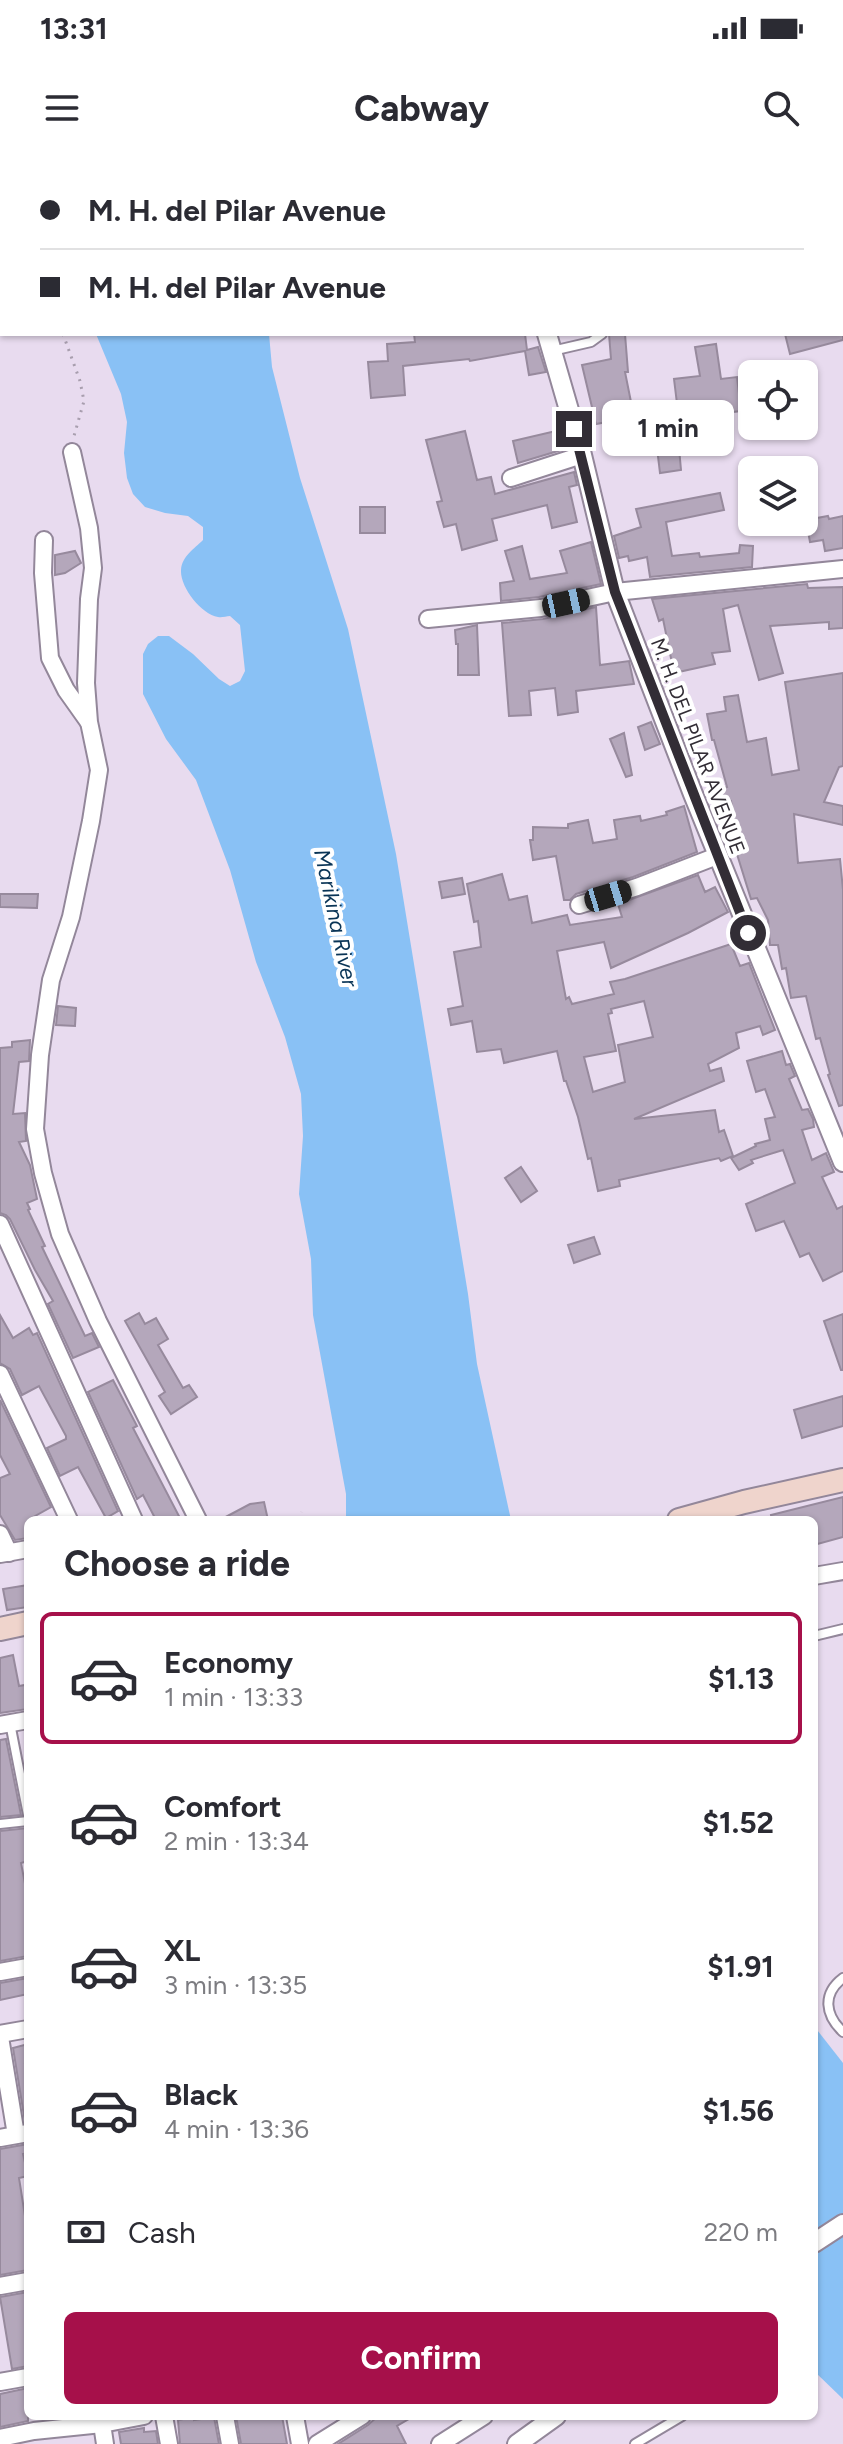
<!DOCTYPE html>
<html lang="en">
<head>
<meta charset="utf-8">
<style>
	body { margin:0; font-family:Figtree,sans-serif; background:#f7f7f7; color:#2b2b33; height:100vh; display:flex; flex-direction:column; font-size:30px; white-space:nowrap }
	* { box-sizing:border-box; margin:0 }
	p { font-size:26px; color:#7c7c81 }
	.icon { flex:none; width:44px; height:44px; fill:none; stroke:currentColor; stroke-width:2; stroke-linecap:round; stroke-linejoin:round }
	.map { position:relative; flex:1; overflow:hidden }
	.side { position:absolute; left:24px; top:1356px; width:794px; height:904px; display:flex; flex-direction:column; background:#fff; border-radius:12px; box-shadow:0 2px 6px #0004 }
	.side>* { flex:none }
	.banner { position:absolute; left:0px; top:0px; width:844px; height:176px; box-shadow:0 2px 6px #0004; display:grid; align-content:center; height:176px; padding:0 40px; background:#fff }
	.fabs { position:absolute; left:738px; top:200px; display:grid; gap:16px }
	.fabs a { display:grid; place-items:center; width:80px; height:80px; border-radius:12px; background:#fff; box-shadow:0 2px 6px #0004; font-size:40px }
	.end { position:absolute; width:36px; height:36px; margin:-18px; border:10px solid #322d35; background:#fff; box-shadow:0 0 0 4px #fff }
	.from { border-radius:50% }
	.bubble { position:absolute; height:56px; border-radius:12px; background:#fff; box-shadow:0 2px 6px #0004; font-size:26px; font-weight:700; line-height:56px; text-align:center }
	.car { position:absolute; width:24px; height:48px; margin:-24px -12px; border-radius:10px; box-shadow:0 0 6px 2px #0007; background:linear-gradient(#222 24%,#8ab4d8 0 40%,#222 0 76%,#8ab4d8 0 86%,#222 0) }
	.banner b { display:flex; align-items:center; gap:28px; height:76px; font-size:30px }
	.banner b+b { border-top:2px solid #e1e1e2 }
	.banner i { width:20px; height:20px; background:#2b2b33 }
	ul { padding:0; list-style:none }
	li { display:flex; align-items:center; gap:24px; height:132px; margin:0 16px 12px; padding:0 24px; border:4px solid transparent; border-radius:12px }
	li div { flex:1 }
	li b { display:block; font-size:30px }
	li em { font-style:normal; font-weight:700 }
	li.on { border-color:#a6104a }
	li>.icon { width:72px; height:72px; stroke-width:1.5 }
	h2 { padding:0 40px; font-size:36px; line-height:96px }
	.pay { display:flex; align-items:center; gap:20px; height:88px; padding:0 40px; font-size:30px }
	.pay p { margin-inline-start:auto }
	.action { display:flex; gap:16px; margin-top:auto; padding:16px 40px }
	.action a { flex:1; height:92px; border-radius:12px; background:#a6104a; color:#fff; font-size:32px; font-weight:700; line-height:92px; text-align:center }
	.status { display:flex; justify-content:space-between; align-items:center; height:56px; padding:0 40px; background:#fff; direction:ltr }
	.status svg { height:22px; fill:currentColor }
	header { display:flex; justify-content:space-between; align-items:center; height:104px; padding:0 40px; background:#fff; font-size:36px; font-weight:700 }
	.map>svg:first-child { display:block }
	.water { fill:#89c1f5 }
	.building { fill:#b4a7bb; stroke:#978a9d; stroke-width:2; fill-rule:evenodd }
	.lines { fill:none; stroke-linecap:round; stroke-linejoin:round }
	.service-casing { stroke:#93879a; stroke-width:12 }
	.minor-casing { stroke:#93879a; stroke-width:20 }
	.tertiary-casing { stroke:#93879a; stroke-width:22 }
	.secondary-casing { stroke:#93879a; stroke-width:26 }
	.path { stroke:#a89eae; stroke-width:3; stroke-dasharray:2 6; stroke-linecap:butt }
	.service { stroke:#fff; stroke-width:8 }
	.minor { stroke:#fff; stroke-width:16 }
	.tertiary { stroke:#fff; stroke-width:18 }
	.secondary { stroke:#efd4cc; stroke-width:22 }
	.route { stroke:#322d35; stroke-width:10 }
	.labels { text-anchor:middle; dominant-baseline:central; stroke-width:8; stroke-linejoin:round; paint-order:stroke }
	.street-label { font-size:20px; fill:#322d35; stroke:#fff }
	.water-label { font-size:22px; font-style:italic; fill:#093456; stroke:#fff }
</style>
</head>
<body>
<div class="status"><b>13:31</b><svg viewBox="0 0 49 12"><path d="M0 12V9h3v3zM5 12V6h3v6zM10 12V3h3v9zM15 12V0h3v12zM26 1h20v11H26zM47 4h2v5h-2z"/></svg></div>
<header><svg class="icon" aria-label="menu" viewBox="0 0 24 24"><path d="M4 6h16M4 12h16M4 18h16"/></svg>Cabway<svg class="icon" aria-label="search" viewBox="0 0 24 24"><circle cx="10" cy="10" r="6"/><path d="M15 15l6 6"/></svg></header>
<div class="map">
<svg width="843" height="2284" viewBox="0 0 843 2284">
	<rect width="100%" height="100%" fill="#e8dbef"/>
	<g class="water">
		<path d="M96,174H269L272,207L300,318L348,469L396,694L468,1134L477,1204L511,1360H346V1334L313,1155L311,1099L299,1034L303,976L301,934L285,877L256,802L230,710L196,620L166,579L143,534V494L148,484L158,476H169L193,494L219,519L230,526L240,521L245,511L240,465L230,456C226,456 222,458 218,457C201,454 180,427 181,410C182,396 194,389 203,380V367L188,356L165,353L145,347L133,334L127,318L124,293L127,262L121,234Z"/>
		<polygon points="814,1866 843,1903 843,2239 814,2211"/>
	</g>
	<g class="building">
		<polygon points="414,174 525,174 527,190 538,187 546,212 529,215 525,191 470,201 469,199 403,206 405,235 371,238 368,202 388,201 387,184 415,182"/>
		<polygon points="609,174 625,174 628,212 625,212 636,267 679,260 674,219 700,216 695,187 716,184 721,219 737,217 741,251 696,256 700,286 679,288 681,310 660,313 657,288 625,293 621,278 609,280 607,262 596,264 582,205 611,199"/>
		<polygon points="785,174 843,174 843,180 790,194"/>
		<polygon points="562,268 568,288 518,303 513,281 556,271 556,269"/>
		<polygon points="465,271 477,320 491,317 495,334 574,312 577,325 569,327 577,362 552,368 547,345 492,359 497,380 462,390 456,364 444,367 437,342 442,341 426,280"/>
		<polygon points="720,333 724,350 666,362 672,396 699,393 700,397 739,393 740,385 753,386 752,407 650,417 647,397 629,401 628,396 619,398 614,376 641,367 636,349"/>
		<rect x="360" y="347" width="25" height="26"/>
		<polygon points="828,356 829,359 843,356 843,388 825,391 823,380 810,382 806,360"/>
		<polygon points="591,382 601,424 539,437 501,441 500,423 514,421 505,391 522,386 530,419 567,413 560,391"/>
		<polygon points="75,391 81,403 65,413 55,415 55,395"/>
		<polygon points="807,424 808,428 843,427 843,468 829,469 829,462 770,466 783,513 759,520 738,445 723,449 730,491 712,493 715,504 674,513 663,459 659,461 652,439"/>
		<polygon points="596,447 600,505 629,501 634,524 576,531 578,552 558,555 555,528 529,531 531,555 509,556 502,463 543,459"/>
		<polygon points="477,465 479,515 458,515 458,484 456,484 455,470"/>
		<polygon points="843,513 843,606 839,607 824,642 843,646 843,665 794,654 798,703 840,699 843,730 843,945 839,946 828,915 830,914 820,878 816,879 806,836 791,838 786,808 782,809 778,785 770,785 768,760 757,738 751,739 731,675 737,673 731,641 717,645 713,630 727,627 714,580 712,580 707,554 726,551 724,537 738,535 747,582 766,578 772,615 799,610 785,522"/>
		<polygon points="651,562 660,584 645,590 638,567"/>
		<polygon points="624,573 632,615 626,617 610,579"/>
		<polygon points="684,646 697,692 633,717 576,734 570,740 564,740 556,696 533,700 530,680 533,680 533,667 568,668 568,664 588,660 593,683 617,679 614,660 640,656 641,661 667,655 666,652"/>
		<path d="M502,714L509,740L527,736L532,763L567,755L570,765L622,757L618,744L698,715L705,732L715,727L728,752L688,773L611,808L604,782L557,791L566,839L569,837L572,844L614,834L610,822L625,819L731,784L740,806L749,803L775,870L763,875L760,866L736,873L739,888L708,904L710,911L721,908L724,921L634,959L715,950L719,972L724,970L733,996L721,1001L719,998L619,1020L620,1026L598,1031L591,998L588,999L578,957L566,921H564L557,891L504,903L501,889L477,892L472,861L451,865L448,849L463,846L454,792L481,787L478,761L474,762L467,724ZM644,841L653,877L618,885L625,922L593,932L584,897L616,891L608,854L612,853L611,849Z"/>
		<polygon points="462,718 465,734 442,738 439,722"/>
		<polygon points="0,734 38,734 37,748 0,747"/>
		<polygon points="58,846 76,848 75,866 56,865"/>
		<polygon points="30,880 29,901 19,902 13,954 25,953 26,981 19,982 30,1005 37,1039 27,1043 30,1049 28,1050 45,1086 42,1087 85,1176 92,1173 99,1187 73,1198 48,1144 53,1141 35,1110 10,1059 6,1055 0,1053 0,888 12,887 12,882"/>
		<polygon points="782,891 786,905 790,904 795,916 789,919 802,950 808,949 813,959 814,967 802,970 812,1000 826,993 834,1012 822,1017 837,1049 843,1046 843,1111 823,1121 809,1093 800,1097 784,1061 756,1071 746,1044 795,1023 783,990 751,1000 753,1003 739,1010 731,998 756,986 755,984 770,980 765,959 775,957 765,929 756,932 747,901"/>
		<polygon points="521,1007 537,1031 521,1042 505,1018"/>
		<polygon points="594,1077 600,1094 574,1103 568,1085"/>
		<polygon points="139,1153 145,1164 156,1158 168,1179 158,1185 183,1228 189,1225 197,1237 171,1254 159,1236 165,1232 125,1161"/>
		<polygon points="843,1154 843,1210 841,1210 824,1161"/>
		<polygon points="0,1155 13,1178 29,1168 33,1175 37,1173 118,1351 106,1358 78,1307 60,1316 47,1288 66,1279 66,1276 39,1226 22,1235 10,1209 0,1203"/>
		<polygon points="113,1220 137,1266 133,1268 181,1360 156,1360 143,1335 137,1339 88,1232"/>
		<polygon points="843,1236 843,1266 802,1278 794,1250"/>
		<polygon points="0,1240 51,1347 28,1360 28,1378 15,1380 0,1355 0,1318 10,1314 0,1295"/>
		<polygon points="843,1337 843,1377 814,1385 814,1360 772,1360 771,1355"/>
		<polygon points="264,1342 268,1360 220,1360 250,1344"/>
		<polygon points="28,1425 28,1447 7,1450 3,1429"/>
		<polygon points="13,1495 19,1526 25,1525 26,1528 28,1528 28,1549 0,1553 0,1498"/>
		<polygon points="6,1579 21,1655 0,1657 0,1580"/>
		<polygon points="28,1668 28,1701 21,1703 28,1739 28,1796 0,1801 0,1671"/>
		<polygon points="28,1818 28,1834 0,1840 0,1823"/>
		<polygon points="28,1884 28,1903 25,1904 28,1917 28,1962 25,1962 13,1888"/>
		<polygon points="28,1984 28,1993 23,1994 28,2016 19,2018 28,2075 28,2110 0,2115 0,1989"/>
		<polygon points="28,2132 28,2206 12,2209 0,2137"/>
		<polygon points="28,2228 28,2261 0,2267 0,2234"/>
		<polygon points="236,2256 282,2256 287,2284 241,2284"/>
		<polygon points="378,2256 414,2256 397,2266 406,2284 338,2284 368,2265"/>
		<polygon points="194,2257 194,2260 214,2257 219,2284 180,2284 178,2260"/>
		<polygon points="144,2268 144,2272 156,2271 158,2284 121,2284 119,2272"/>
	</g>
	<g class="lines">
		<g class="service-casing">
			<g id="service">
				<polyline points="552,191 591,182 602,174"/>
				<polyline points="814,1476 843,1469"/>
				<polyline points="10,1563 28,1655"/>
				<polyline points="0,1664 28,1661"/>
				<path d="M843,1818C822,1834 825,1855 843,1872"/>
				<polyline points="635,2284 682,2256"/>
			</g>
		</g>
		<g class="minor-casing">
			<g id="minor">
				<polyline points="638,0 638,2"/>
				<polyline points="683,0 684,2"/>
				<polyline points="72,292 89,368 93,408 89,439 86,523 89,562 99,610 91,661 71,757 51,820 40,895 35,969 43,1013 60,1074 98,1161 198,1360"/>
				<polyline points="511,318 582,295"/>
				<polyline points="44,380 43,413 50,498 66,530 88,561"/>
				<polyline points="428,459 541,448 615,432 843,409"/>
				<polyline points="579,745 637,727 717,696"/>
				<polyline points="0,1064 134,1360"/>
				<polyline points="0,1214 69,1360"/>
				<polyline points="0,1374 9,1393"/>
				<polyline points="0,1394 28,1389"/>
				<polyline points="814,1416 843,1411"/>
				<polyline points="0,1565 28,1560"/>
				<polyline points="0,1812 28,1807"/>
				<polyline points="0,1874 28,1869"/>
				<polyline points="0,1877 16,1975"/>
				<polyline points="0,1978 28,1973"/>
				<polyline points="0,2126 28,2121"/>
				<polyline points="0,2222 28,2217"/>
				<polyline points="164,2256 169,2284"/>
				<polyline points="225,2256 230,2284"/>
				<polyline points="295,2256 300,2284"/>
				<polyline points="0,2278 34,2271 102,2264"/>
				<polyline points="105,2284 102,2264 144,2256"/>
				<polyline points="317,2284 362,2256"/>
				<polyline points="440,2284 484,2256"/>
			</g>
		</g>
		<g class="tertiary-casing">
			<g id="tertiary">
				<polyline points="500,0 501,2"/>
				<polyline points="547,174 582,295 615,432 693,634 843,1002"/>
				<polyline points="814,2083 843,2064"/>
				<polyline points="517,2284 556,2256"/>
			</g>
		</g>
		<g class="secondary-casing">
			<g id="secondary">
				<polyline points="679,1360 744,1342 843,1320"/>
				<polyline points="0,1469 28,1463"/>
			</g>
		</g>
		<g class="path">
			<polyline points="12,0 12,2"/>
			<polyline points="63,174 80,221 84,241 74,276"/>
			<polyline points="301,1360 302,1352"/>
		</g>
		<use href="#service" class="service"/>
		<use href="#minor" class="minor"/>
		<use href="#tertiary" class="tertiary"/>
		<use href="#secondary" class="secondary"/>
	</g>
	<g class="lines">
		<polyline class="route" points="574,269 615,432 748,773"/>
	</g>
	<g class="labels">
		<g class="street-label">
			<text transform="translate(698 586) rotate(69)">M. H. DEL PILAR AVENUE</text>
		</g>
		<g class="water-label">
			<text transform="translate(336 758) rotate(78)">Marikina River</text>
		</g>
	</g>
</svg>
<div class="fabs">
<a><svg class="icon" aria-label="locate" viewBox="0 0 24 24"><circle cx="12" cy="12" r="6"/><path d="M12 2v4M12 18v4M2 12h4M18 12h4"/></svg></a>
<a><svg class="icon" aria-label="layers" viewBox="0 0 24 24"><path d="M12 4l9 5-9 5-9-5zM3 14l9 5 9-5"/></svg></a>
</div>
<i class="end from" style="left:748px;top:773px"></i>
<i class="end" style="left:574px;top:269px"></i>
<div class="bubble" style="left:602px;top:240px;width:132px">1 min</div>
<i class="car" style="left:566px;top:443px;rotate:78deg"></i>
<i class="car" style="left:608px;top:736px;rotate:73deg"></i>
<div class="banner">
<b><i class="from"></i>M. H. del Pilar Avenue</b>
<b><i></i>M. H. del Pilar Avenue</b>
</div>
<section class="side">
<h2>Choose a ride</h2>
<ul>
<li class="on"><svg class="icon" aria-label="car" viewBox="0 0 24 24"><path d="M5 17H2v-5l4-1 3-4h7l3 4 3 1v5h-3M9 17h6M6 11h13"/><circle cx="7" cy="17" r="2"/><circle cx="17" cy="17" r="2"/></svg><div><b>Economy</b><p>1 min · 13:33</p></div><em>$1.13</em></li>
<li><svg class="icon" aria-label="car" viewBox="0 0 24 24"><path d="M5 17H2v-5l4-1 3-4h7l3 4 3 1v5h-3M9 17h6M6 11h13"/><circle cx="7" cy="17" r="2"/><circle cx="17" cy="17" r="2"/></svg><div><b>Comfort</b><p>2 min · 13:34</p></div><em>$1.52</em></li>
<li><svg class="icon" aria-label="car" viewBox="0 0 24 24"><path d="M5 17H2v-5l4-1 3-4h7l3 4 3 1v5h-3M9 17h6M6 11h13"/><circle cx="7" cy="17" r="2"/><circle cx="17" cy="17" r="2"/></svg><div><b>XL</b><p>3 min · 13:35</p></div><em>$1.91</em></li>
<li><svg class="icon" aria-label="car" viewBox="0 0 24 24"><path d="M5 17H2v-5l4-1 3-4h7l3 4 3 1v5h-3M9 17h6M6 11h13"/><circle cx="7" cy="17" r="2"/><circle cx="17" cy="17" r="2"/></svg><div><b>Black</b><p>4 min · 13:36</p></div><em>$1.56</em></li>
</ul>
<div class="pay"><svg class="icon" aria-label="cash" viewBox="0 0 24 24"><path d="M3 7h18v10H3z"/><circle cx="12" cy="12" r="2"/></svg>Cash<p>220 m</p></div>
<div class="action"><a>Confirm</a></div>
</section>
</div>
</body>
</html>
